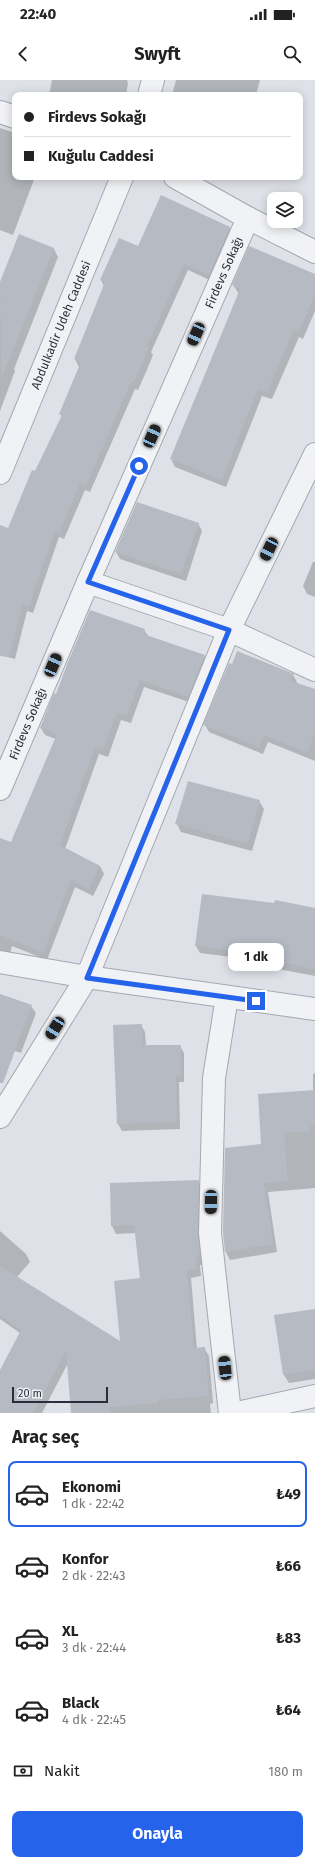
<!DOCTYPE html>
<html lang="tr">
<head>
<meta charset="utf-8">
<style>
	body { margin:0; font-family:"Fira Sans",sans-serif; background:#f2f2f2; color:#222; height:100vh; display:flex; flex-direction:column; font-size:15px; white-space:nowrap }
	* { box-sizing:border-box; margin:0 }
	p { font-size:13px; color:#767676 }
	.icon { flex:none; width:22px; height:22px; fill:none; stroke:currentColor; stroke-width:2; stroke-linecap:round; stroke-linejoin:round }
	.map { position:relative; height:1333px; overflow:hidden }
	.drawer { display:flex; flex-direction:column; background:#fff; flex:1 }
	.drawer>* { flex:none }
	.banner { position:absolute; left:12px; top:12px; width:291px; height:88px; border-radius:8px; box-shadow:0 2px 10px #0003; display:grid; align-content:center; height:88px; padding:0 12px; background:#fff }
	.controls { position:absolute; left:267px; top:112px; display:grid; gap:8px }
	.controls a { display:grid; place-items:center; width:36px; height:36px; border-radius:8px; background:#fff; box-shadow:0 2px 10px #0003; font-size:20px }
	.scale { position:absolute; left:12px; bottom:10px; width:96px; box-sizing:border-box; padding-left:4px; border:2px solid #282e3c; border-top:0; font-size:11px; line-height:14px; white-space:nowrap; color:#282e3c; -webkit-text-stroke:3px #edf0f4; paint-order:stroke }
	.end { position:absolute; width:18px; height:18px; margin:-9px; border:5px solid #2563eb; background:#fff; box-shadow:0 0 0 2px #fff }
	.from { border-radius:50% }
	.bubble { position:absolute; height:28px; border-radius:8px; background:#fff; box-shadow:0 2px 10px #0003; font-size:13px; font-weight:700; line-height:28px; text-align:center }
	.car { position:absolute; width:12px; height:24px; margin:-12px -6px; border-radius:5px; box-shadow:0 0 3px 1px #0007; background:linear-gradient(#222 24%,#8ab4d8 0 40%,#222 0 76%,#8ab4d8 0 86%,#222 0) }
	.banner b { display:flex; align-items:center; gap:14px; height:38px; font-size:15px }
	.banner b+b { border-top:1px solid #e0e0e0 }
	.banner i { width:10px; height:10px; background:#222 }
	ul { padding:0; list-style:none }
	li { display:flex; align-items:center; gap:12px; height:66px; margin:0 8px 6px; padding:0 4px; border:2px solid transparent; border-radius:8px }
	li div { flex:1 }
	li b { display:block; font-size:15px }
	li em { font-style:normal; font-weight:700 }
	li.active { border-color:#2563eb }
	li>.icon { width:36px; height:36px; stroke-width:1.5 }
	h2 { padding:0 12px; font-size:18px; line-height:48px }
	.pay { display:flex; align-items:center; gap:10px; height:44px; padding:0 12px; font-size:15px }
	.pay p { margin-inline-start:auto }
	.button { display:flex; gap:8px; margin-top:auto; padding:8px 12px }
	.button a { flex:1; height:46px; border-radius:8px; background:#2563eb; color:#fff; font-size:16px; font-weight:700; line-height:46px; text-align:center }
	.status { display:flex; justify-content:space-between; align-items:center; height:28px; padding:0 20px; background:#fff; direction:ltr }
	.status svg { height:11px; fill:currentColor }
	header { display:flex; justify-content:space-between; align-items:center; height:52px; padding:0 12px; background:#fff; font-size:18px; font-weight:700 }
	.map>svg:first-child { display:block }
	.shadow { fill:#0003 }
	.building { fill:#b6bac3 }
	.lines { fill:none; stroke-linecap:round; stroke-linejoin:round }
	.minor-casing { stroke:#a4a8b0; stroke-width:24 }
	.tertiary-casing { stroke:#a4a8b0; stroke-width:24 }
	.minor { stroke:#f1f2f5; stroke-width:22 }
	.tertiary { stroke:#f1f2f5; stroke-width:22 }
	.route { stroke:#2563eb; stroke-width:5 }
	.labels { text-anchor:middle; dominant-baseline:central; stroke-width:4; stroke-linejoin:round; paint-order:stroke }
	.street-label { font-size:12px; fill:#282e3c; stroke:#edf0f4 }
</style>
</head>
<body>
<div class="status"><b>22:40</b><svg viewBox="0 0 49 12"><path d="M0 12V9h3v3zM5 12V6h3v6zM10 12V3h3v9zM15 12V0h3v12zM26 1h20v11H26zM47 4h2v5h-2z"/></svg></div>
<header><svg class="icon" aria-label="back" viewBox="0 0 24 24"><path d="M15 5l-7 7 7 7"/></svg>Swyft<svg class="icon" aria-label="search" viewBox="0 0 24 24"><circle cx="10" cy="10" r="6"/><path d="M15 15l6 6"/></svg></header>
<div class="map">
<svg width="315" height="1333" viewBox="0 0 315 1333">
	<rect width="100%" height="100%" fill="#dee1e7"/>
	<g class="shadow">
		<polygon points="52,0 127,0 128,3 126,15 49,15"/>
		<polygon points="176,0 260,0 256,15 172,15"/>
		<polygon points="0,48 15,53 15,97 35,97 13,155 0,150"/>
		<polygon points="162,117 230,148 234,155 214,202 188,190 151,272 153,275 146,292 138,310 135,309 90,412 85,410 64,459 59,457 33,533 27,531 15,579 0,575 0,446 9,449 62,337 60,334 79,287 75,279 104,206 101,200 138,168"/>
		<polygon points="19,155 54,169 58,177 14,289 15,291 0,331 0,204"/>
		<polygon points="315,195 315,231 303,259 299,257 272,319 262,316 226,407 175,387 171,379 239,214 233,205"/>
		<polygon points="198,443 202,451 186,501 120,479 116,472"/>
		<polygon points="313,482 315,482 315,517 307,514 303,506"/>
		<polygon points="144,550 149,557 204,576 209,584 192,623 144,607 131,643 121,640 108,677 99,674 65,769 100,786 104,794 93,816 75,807 47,880 12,866 9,877 0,878 0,761 11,763 56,659 45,655 41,648 57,615"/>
		<polygon points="293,595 297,602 296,604 315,610 315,681 268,662 263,674 209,652 205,645"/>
		<polygon points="259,721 264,729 252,771 181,752 177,744"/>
		<polygon points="315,829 315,896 268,887 265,881 200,873 196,866"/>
		<polygon points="0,915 31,926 36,933 21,973 0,966"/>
		<polygon points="141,945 145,952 146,966 180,966 184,973 184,1002 179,1002 180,1049 122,1051 118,1044"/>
		<polygon points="315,993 315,1108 268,1112 277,1172 230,1180 226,1172 262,1065 313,1011 313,994"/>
		<polygon points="198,1102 203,1109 204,1184 200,1185 201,1196 191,1198 197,1269 204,1268 209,1276 213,1323 210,1324 211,1333 72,1333 68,1283 42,1333 0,1333 0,1292 20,1253 0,1239 0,1151 26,1174 30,1182 17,1197 121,1263 141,1199 136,1153 116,1154 112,1146"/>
		<polygon points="315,1230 315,1299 289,1303 284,1295"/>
	</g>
	<g class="building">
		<polygon points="161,115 230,147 209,195 184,184 147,266 149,267 142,285 133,303 131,302 86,406 80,403 60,452 55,450 29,527 23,524 9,577 0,576 0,445 8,448 32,390 35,391 62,335 59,334 81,282 74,279 105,202 100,200 119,158 138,166"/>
		<polygon points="19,154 54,168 1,300 0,202"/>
		<polygon points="249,166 315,194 315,214 299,252 294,250 267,312 258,309 222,400 170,379 240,209 232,205"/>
		<polygon points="137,422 199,443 181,494 115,472"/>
		<polygon points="90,530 145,549 143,554 205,575 188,617 140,600 127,636 117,633 103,670 95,667 60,765 100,786 89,809 71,800 43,873 0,855 0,758 11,762 57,654 40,648 54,613 56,614 68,582"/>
		<polygon points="237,571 294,594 291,601 315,609 315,652 307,673 264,655 259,667 203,645 229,583 232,584"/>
		<polygon points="188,701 260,720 248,764 175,744"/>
		<polygon points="202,814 274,823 275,820 315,828 315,889 263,879 264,874 195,866"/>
		<polygon points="0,914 32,925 3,1003 0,1003"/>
		<polygon points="142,944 143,965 181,965 181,996 176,996 177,1042 117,1044 113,945"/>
		<polygon points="315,1010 315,1045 310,1046 310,1051 284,1053 288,1101 264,1103 273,1164 225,1172 223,1152 225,1068 261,1064 258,1014"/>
		<polygon points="199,1100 198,1153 200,1176 196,1177 197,1189 187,1190 194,1268 205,1267 209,1316 158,1320 158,1323 110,1327 111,1333 71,1333 66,1271 33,1333 0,1333 0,1290 21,1250 0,1236 0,1186 120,1261 114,1201 140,1198 134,1145 111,1146 110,1103"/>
		<polygon points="315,1229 315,1290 283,1295 274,1235"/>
	</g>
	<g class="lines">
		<g class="minor-casing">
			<g id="minor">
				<polyline points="149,15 153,0"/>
				<polyline points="0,32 15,37"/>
				<polyline points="175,97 248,138 315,172"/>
				<path id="s1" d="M0,393L122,97"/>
				<polyline points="88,502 229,550 315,590"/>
				<path id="s2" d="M0,709L88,502L248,138"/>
				<polyline points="0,882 87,897 315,929"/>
				<polyline points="227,917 214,998 210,1153 230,1333"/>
				<polyline points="237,1333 315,1316"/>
			</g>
		</g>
		<g class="tertiary-casing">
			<polyline id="tertiary" points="0,1037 87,897 229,550 315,374"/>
		</g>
		<use href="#minor" class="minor"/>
		<use href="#tertiary" class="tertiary"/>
	</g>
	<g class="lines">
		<polyline class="route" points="139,386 88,502 229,550 87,898 256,921"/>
	</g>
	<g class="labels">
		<g class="street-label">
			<text stroke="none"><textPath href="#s2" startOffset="563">Firdevs Sokağı</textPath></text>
			<text stroke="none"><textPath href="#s1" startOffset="160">Abdulkadir Udeh Caddesi</textPath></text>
			<text stroke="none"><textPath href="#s2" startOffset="71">Firdevs Sokağı</textPath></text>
		</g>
	</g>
</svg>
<div class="controls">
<a><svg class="icon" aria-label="layers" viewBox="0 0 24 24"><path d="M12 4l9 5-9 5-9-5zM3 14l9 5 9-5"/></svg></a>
</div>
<div class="scale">20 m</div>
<i class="end from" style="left:139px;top:386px"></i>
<i class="end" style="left:256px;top:921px"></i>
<div class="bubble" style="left:228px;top:863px;width:56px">1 dk</div>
<i class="car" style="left:196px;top:254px;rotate:204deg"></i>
<i class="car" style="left:152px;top:356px;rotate:24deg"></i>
<i class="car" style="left:269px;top:469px;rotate:206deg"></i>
<i class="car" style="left:53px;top:585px;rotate:23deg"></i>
<i class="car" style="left:55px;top:948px;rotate:212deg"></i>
<i class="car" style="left:211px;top:1122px;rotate:181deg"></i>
<i class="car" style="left:225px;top:1288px;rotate:354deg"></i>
<div class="banner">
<b><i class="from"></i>Firdevs Sokağı</b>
<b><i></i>Kuğulu Caddesi</b>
</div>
</div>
<section class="drawer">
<h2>Araç seç</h2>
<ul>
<li class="active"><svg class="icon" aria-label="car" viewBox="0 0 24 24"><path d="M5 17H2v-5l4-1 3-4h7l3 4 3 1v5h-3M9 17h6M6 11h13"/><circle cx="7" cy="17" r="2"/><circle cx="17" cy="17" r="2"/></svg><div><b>Ekonomi</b><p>1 dk · 22:42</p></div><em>₺49</em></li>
<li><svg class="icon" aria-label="car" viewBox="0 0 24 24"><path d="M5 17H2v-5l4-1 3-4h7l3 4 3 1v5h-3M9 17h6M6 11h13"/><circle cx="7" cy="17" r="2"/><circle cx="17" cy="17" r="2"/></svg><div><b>Konfor</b><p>2 dk · 22:43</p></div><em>₺66</em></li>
<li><svg class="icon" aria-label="car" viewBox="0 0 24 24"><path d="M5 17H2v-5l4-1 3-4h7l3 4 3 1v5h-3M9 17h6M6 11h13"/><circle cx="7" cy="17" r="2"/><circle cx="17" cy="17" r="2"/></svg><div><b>XL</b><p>3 dk · 22:44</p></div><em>₺83</em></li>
<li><svg class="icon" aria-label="car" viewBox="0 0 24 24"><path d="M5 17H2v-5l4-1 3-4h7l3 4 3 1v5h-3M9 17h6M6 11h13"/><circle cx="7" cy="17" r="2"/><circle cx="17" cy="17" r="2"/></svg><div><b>Black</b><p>4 dk · 22:45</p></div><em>₺64</em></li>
</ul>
<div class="pay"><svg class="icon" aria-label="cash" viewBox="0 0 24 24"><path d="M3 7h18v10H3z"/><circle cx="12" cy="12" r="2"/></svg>Nakit<p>180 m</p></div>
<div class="button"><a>Onayla</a></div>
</section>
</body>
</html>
